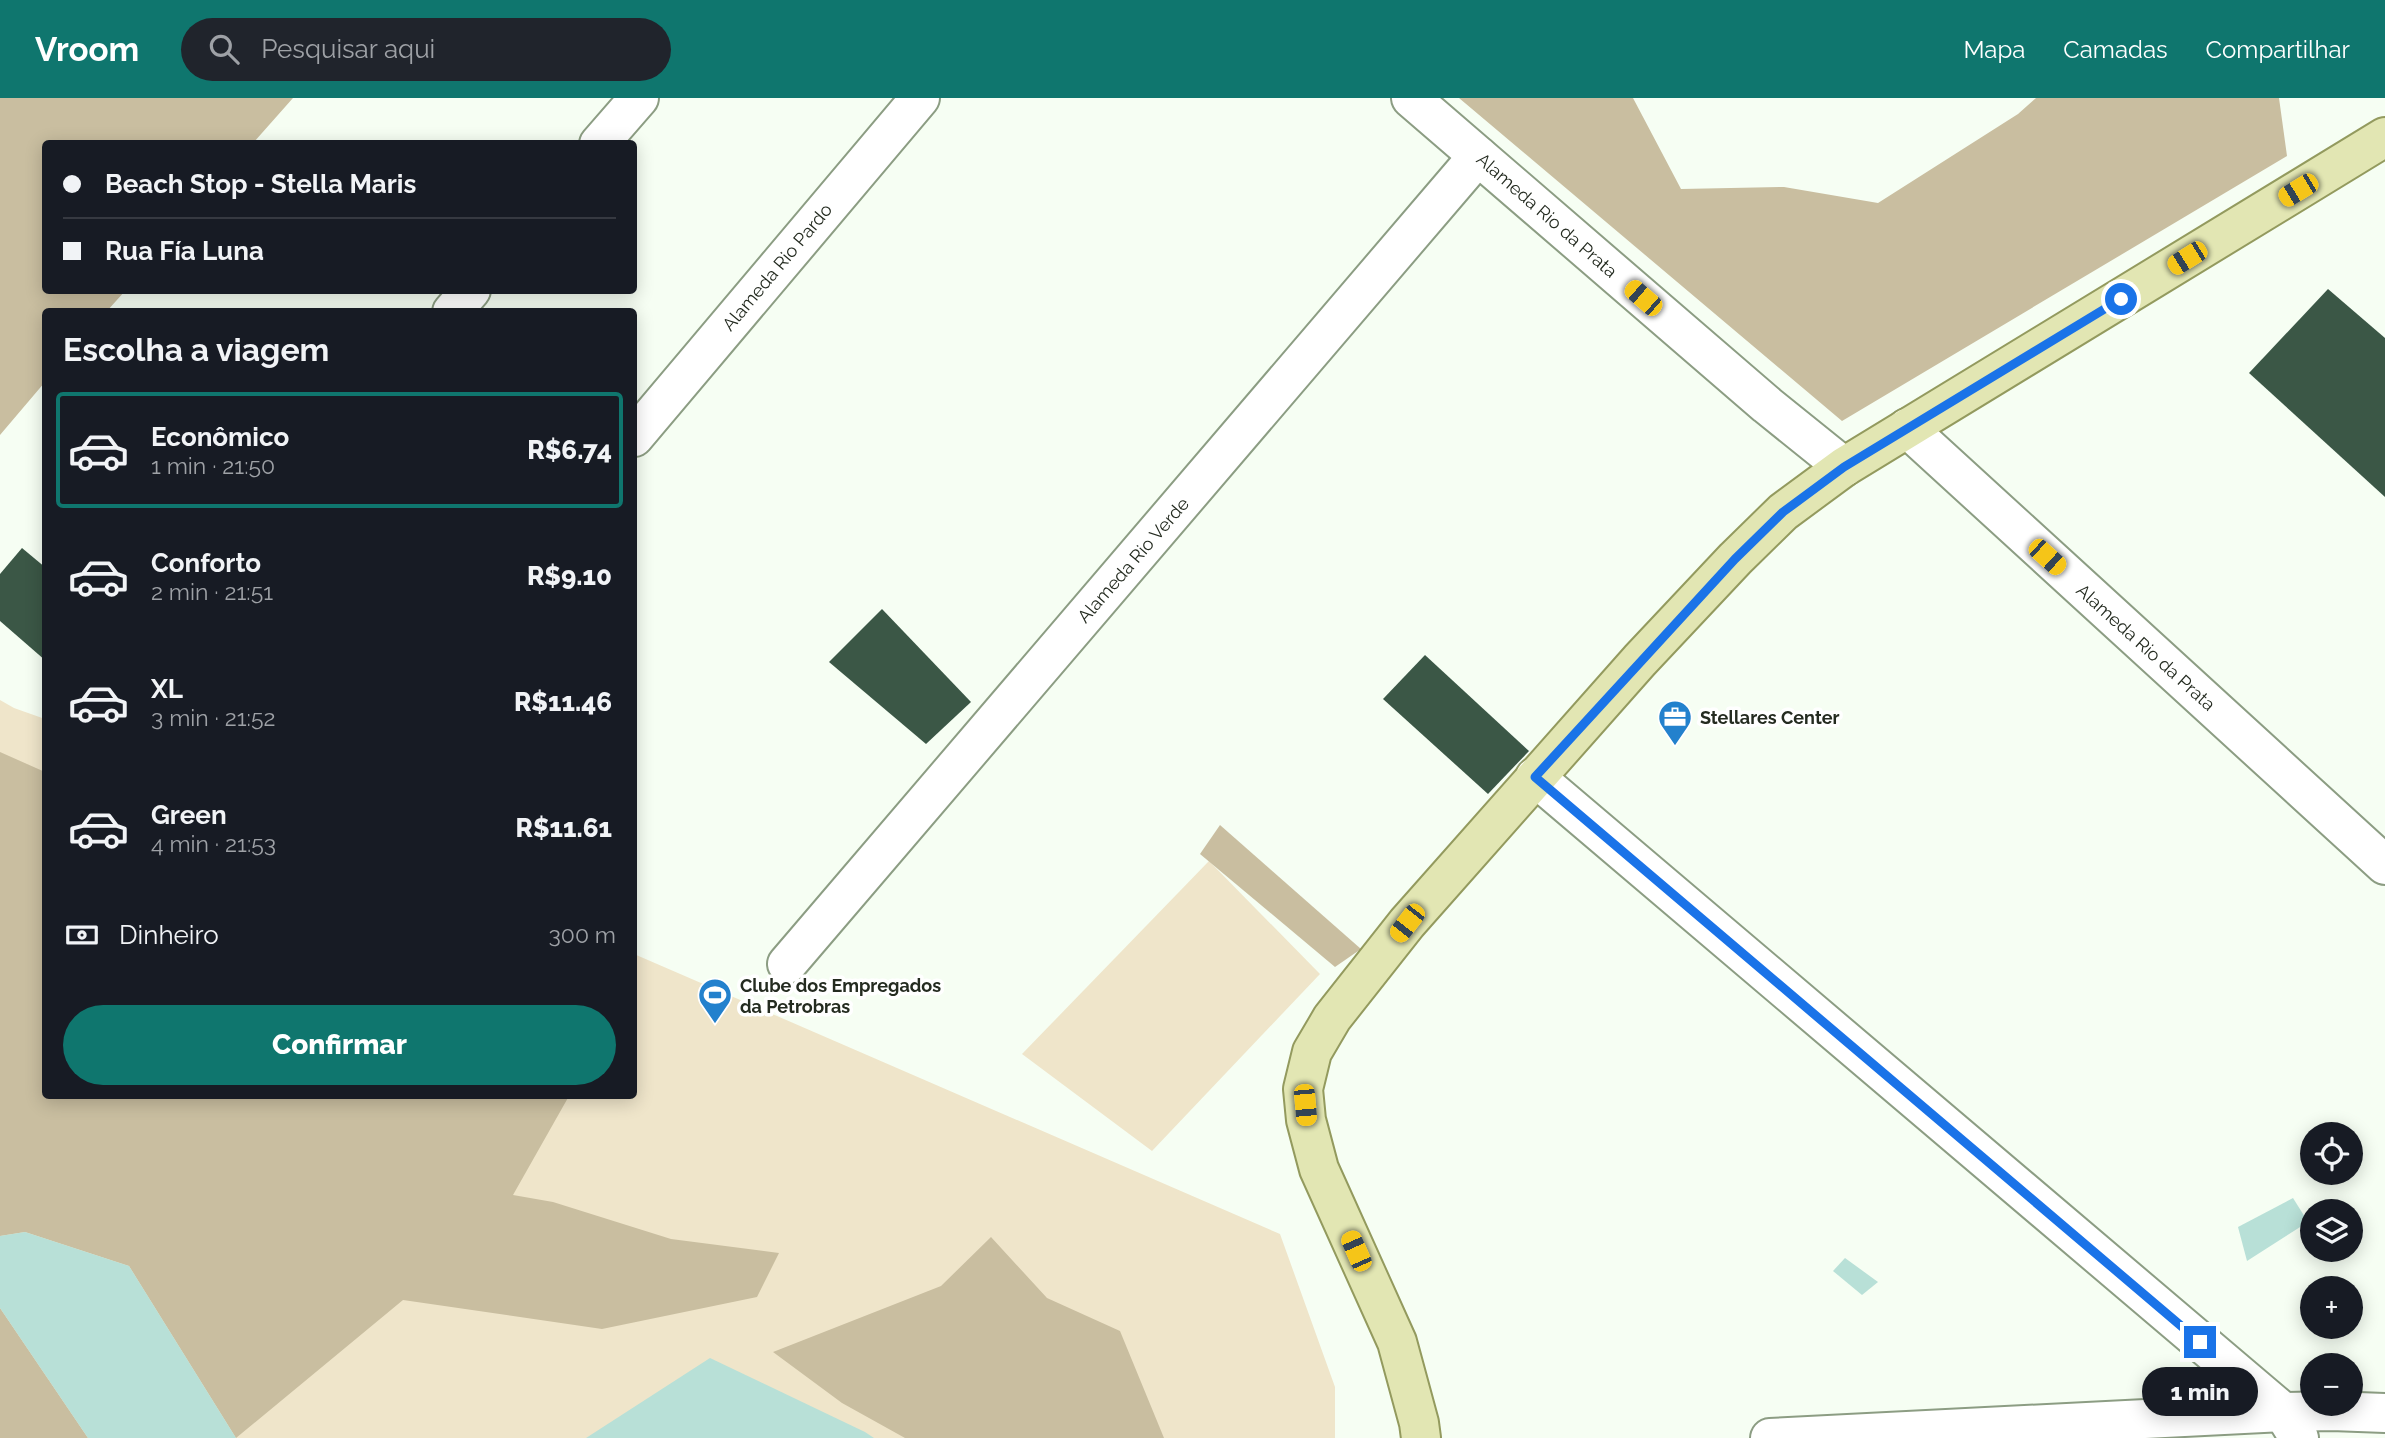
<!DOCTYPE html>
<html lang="pt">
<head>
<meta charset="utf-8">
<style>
	body { margin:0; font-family:Raleway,sans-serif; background:#20242c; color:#f1f3f6; height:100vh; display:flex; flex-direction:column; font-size:26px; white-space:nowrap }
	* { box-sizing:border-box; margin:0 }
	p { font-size:23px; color:#9ea1a6 }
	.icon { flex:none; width:38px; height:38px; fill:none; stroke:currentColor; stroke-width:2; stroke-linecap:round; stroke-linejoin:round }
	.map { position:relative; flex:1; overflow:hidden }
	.sheet { position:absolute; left:42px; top:210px; width:595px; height:791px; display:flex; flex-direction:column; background:#171b24; border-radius:7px; box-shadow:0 4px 18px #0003 }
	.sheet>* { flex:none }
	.banner { position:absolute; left:42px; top:42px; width:595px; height:154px; border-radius:7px; box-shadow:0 4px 18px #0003; display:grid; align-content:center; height:154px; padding:0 21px; background:#171b24 }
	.tools { position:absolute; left:2300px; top:1024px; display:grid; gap:14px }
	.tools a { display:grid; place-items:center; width:63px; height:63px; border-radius:50%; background:#171b24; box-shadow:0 4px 18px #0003; font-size:35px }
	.end { position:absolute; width:32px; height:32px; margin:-16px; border:9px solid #1a73e8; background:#fff; box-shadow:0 0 0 4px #fff }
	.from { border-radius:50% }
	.bubble { position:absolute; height:49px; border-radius:24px; background:#171b24; box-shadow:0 4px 18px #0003; font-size:23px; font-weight:800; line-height:49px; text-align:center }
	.car { position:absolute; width:21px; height:42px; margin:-21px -10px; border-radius:9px; box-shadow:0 0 5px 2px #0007; background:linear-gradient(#f5c518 24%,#345 0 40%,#f5c518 0 76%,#345 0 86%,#f5c518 0) }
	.banner b { display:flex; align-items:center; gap:24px; height:66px; font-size:26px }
	.banner b+b { border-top:2px solid #363941 }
	.banner i { width:18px; height:18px; background:#f1f3f6 }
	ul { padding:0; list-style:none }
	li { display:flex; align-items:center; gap:21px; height:116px; margin:0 14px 10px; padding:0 7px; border:4px solid transparent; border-radius:7px }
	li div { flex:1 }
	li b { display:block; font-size:26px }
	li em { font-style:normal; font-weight:800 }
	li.current { border-color:#0f766e }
	li>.icon { width:63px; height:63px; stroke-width:1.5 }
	h2 { padding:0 21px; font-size:32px; line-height:84px }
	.pay { display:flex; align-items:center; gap:18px; height:77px; padding:0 21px; font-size:26px }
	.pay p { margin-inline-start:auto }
	.action { display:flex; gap:14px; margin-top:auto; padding:14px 21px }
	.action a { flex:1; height:80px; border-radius:42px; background:#0f766e; color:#fff; font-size:28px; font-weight:800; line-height:80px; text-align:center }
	header { display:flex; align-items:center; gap:42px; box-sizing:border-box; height:98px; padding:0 35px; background:#0f766e; color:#fff }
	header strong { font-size:33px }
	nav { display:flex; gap:38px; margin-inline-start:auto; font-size:24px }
	.search { width:490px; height:63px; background:#20242c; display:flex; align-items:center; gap:18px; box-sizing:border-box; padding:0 24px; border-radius:38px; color:#9ea1a6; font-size:26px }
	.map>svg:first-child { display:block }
	.green { fill:#efe5ca }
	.forest { fill:#c9bea0 }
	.water { fill:#b8e0d7 }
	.building { fill:#3b5746 }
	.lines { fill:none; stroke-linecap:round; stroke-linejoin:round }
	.minor-casing { stroke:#8c9d83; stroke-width:42 }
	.major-casing { stroke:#939a5e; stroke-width:42 }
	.minor { stroke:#fff; stroke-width:38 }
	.major { stroke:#e2e6b3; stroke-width:38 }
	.route { stroke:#1a73e8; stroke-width:9 }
	.labels { text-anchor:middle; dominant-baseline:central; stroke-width:7; stroke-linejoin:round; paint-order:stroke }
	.street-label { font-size:18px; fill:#242b20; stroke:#fff }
	.poi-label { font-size:18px; font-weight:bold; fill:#242b20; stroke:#fff; text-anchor:start }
</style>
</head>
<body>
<header>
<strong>Vroom</strong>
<div class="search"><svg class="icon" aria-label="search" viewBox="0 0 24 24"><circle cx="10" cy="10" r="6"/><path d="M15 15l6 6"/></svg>Pesquisar aqui</div>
<nav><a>Mapa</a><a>Camadas</a><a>Compartilhar</a></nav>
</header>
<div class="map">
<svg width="2385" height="1340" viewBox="0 0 2385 1340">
	<rect width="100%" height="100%" fill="#f6fef3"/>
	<g class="green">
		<polygon points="0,602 14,610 45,621 46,998 634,998 634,856 1280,1136 1335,1289 1335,1340 0,1340"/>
		<polygon points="1209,763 1320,876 1152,1053 1022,956"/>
	</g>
	<g class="forest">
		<polygon points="0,0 293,0 253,45 46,46 46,192 125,193 107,213 46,214 45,284 0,337"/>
		<polygon points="1459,0 1633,0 1681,91 1784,89 1878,105 2018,16 2036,0 2279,0 2287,58 1842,323"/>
		<polygon points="0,654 45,674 46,998 569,998 513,1097 553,1104 671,1141 779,1155 757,1199 602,1231 403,1202 236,1340 129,1168 25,1134 0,1138"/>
		<polygon points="1220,727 1361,851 1335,869 1200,756"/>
		<polygon points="991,1139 1047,1200 1120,1233 1164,1340 905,1340 842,1305 773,1254 941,1188"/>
		<polygon points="0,1210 88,1340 0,1340"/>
	</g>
	<g class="water">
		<polygon points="2293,1100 2308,1124 2247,1163 2238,1129"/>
		<polygon points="25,1134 129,1168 236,1340 88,1340 0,1210 0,1138"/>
		<polygon points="1845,1160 1878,1184 1862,1197 1833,1173"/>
		<polygon points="710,1260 865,1334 874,1340 586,1340"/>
	</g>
	<g class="building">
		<polygon points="2328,191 2385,240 2385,399 2249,275"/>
		<polygon points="22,450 46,470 46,563 0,523 0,476"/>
		<polygon points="882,511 971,604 926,646 829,564"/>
		<polygon points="1425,557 1529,653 1488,696 1383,601"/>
	</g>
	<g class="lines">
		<g class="minor-casing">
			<g id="minor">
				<polyline points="1411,0 1767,307 1844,369"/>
				<polyline points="599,46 639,0"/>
				<polyline points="452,214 471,192"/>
				<polyline points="1907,330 2385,767"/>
				<polyline points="634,339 920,0"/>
				<polyline points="1535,679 2283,1314 2299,1340"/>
				<polyline points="787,866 1478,58"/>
				<polyline points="1770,1340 2283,1314 2332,1313 2385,1315"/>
			</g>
		</g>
		<g class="major-casing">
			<polyline id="major" points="1421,1340 1419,1325 1397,1244 1319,1071 1306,1022 1303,991 1312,954 1332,920 1407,825 1640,562 1735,461 1783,414 1844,369 2385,39"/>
		</g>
		<use href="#minor" class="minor"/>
		<use href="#major" class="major"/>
	</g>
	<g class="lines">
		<polyline class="route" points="2121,201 1844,369 1783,414 1735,461 1535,679 2200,1244"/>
	</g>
	<defs>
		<g id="office-pin" transform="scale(1.75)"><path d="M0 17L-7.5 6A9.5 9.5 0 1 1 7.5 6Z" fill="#2381cd" stroke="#fff"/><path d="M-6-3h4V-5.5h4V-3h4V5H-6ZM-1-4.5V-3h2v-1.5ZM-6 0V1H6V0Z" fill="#fff"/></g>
		<g id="stadium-pin" transform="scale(1.75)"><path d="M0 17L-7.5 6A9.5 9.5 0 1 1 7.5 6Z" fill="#2381cd" stroke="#fff"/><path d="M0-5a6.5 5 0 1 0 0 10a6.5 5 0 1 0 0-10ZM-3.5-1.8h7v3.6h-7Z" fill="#fff"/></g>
	</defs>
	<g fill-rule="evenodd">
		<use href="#office-pin" x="1675" y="619"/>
		<use href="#stadium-pin" x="715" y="897"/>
	</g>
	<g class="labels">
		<g class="street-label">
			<text transform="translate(1547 117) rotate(41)">Alameda Rio da Prata</text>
			<text transform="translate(777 169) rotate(-50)">Alameda Rio Pardo</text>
			<text transform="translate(1133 462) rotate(-49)">Alameda Rio Verde</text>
			<text transform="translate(2146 549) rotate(42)">Alameda Rio da Prata</text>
		</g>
		<g class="poi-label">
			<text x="1700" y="619">Stellares Center</text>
			<text x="740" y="887">Clube dos Empregados<tspan x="740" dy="21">da Petrobras</tspan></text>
		</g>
	</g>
</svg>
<div class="tools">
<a><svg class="icon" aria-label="locate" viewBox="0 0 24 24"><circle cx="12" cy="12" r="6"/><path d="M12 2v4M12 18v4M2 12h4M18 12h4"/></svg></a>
<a><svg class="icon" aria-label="layers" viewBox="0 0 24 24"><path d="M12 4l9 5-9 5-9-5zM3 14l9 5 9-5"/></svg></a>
<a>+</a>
<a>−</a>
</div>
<i class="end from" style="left:2121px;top:201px"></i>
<i class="end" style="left:2200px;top:1244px"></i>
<div class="bubble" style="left:2142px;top:1269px;width:116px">1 min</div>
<i class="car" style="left:2298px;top:92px;rotate:239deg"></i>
<i class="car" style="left:2187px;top:160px;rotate:238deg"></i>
<i class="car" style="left:1643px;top:200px;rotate:311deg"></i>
<i class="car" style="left:2047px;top:459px;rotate:132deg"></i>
<i class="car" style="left:1407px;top:825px;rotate:218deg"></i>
<i class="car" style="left:1305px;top:1007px;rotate:175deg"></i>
<i class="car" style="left:1356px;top:1153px;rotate:336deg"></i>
<div class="banner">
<b><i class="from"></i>Beach Stop - Stella Maris</b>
<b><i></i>Rua Fía Luna</b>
</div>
<section class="sheet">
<h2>Escolha a viagem</h2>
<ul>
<li class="current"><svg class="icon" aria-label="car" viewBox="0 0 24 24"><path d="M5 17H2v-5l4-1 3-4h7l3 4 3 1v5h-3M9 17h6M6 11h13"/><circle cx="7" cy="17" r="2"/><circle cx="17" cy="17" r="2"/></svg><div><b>Econômico</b><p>1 min · 21:50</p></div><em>R$6.74</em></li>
<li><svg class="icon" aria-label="car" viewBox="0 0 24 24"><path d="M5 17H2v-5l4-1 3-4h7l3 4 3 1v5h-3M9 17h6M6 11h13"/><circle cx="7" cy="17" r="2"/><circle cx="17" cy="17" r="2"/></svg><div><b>Conforto</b><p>2 min · 21:51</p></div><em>R$9.10</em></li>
<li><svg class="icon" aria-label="car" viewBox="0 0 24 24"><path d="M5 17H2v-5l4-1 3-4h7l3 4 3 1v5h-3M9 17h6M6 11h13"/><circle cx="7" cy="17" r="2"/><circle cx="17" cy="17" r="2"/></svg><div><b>XL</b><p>3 min · 21:52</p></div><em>R$11.46</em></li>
<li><svg class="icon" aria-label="car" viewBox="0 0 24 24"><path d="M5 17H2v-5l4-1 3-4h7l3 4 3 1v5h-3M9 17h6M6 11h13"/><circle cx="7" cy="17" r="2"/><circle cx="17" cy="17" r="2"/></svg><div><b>Green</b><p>4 min · 21:53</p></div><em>R$11.61</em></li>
</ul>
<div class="pay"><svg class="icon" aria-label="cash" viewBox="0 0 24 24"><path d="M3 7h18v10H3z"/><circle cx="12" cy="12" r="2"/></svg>Dinheiro<p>300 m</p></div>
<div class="action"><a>Confirmar</a></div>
</section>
</div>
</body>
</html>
